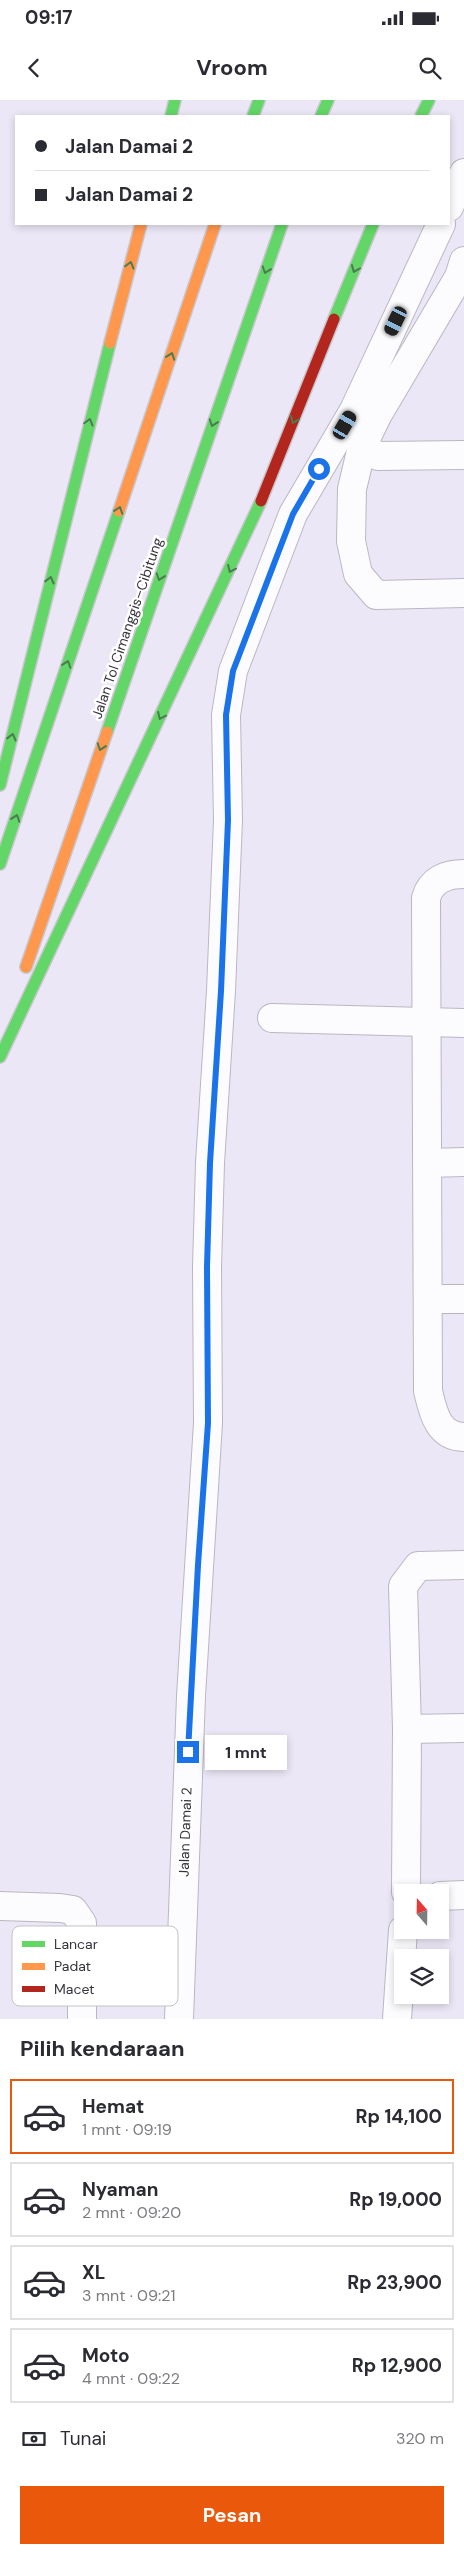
<!DOCTYPE html>
<html lang="id">
<head>
<meta charset="utf-8">
<style>
	body { margin:0; font-family:"DM Sans",sans-serif; background:#f2f2f3; color:#2b2b33; height:100vh; display:flex; flex-direction:column; font-size:19px; white-space:nowrap }
	* { box-sizing:border-box; margin:0 }
	p { font-size:16px; color:#7c7c81 }
	.icon { flex:none; width:28px; height:28px; fill:none; stroke:currentColor; stroke-width:2; stroke-linecap:round; stroke-linejoin:round }
	.map { position:relative; height:1919px; overflow:hidden }
	.side { display:flex; flex-direction:column; background:#fff; flex:1 }
	.side>* { flex:none }
	.top-card { position:absolute; left:15px; top:15px; width:435px; height:110px; border-radius:0px; box-shadow:0 2px 8px #0003; display:grid; align-content:center; height:110px; padding:0 20px; background:#fff }
	.needle { width:32px; rotate:340deg }
	.fabs { position:absolute; left:394px; top:1784px; display:grid; gap:10px }
	.fabs a { display:grid; place-items:center; width:55px; height:55px; border-radius:0px; background:#fff; box-shadow:0 2px 8px #0003; font-size:25px }
	.end { position:absolute; width:22px; height:22px; margin:-11px; border:6px solid #1a73e8; background:#fff; box-shadow:0 0 0 2px #fff }
	.from { border-radius:50% }
	.bubble { position:absolute; height:35px; border-radius:0px; background:#fff; box-shadow:0 2px 8px #0003; font-size:16px; font-weight:700; line-height:35px; text-align:center }
	.car { position:absolute; width:15px; height:30px; margin:-15px -8px; border-radius:6px; box-shadow:0 0 4px 1px #0007; background:linear-gradient(#222 24%,#8ab4d8 0 40%,#222 0 76%,#8ab4d8 0 86%,#222 0) }
	.top-card b { display:flex; align-items:center; gap:18px; height:48px; font-size:19px }
	.top-card b+b { border-top:1px solid #e1e1e2 }
	.top-card i { width:12px; height:12px; background:#2b2b33 }
	ul { padding:0; list-style:none }
	li { display:flex; align-items:center; gap:15px; height:75px; margin:0 10px 8px; padding:0 10px; border:2px solid #e1e1e2; border-radius:0px }
	li div { flex:1 }
	li b { display:block; font-size:19px }
	li em { font-style:normal; font-weight:700 }
	li.selected { border-color:#ea580c }
	li>.icon { width:45px; height:45px; stroke-width:1.5 }
	h2 { padding:0 20px; font-size:22px; line-height:60px }
	.pay { display:flex; align-items:center; gap:12px; height:55px; padding:0 20px; font-size:19px }
	.pay p { margin-inline-start:auto }
	.button { display:flex; gap:10px; margin-top:auto; padding:10px 20px }
	.button a { flex:1; height:58px; border-radius:0px; background:#ea580c; color:#fff; font-size:20px; font-weight:700; line-height:58px; text-align:center }
	.status { display:flex; justify-content:space-between; align-items:center; height:35px; padding:0 25px; background:#fff; direction:ltr }
	.status svg { height:14px; fill:currentColor }
	header { display:flex; justify-content:space-between; align-items:center; height:65px; padding:0 20px; background:#fff; font-size:22px; font-weight:700 }
	.map>svg:first-child { display:block }
	.lines { fill:none; stroke-linecap:round; stroke-linejoin:round }
	.street-casing { stroke:#bab7c2; stroke-width:30 }
	.fast-casing { stroke:#c8c6cd; stroke-width:14 }
	.slow-casing { stroke:#c8c6cd; stroke-width:14 }
	.jam-casing { stroke:#c8c6cd; stroke-width:14 }
	.street { stroke:#fcfbfe; stroke-width:28 }
	.fast { stroke:#63d668; stroke-width:11 }
	.slow { stroke:#ff974d; stroke-width:11 }
	.jam { stroke:#b3261e; stroke-width:11 }
	.oneway { stroke:#4b7c50 }
	.route { stroke:#1a73e8; stroke-width:6 }
	.labels { text-anchor:middle; dominant-baseline:central; stroke-width:5; stroke-linejoin:round; paint-order:stroke }
	.street-label { font-size:14px; fill:#37333d; stroke:#fff }
	.key { fill:#fff; stroke:#c3c2c5; stroke-width:1 }
	.key-label { font-size:14px; fill:#37333d }
</style>
</head>
<body>
<div class="status"><b>09:17</b><svg viewBox="0 0 49 12"><path d="M0 12V9h3v3zM5 12V6h3v6zM10 12V3h3v9zM15 12V0h3v12zM26 1h20v11H26zM47 4h2v5h-2z"/></svg></div>
<header><svg class="icon" aria-label="back" viewBox="0 0 24 24"><path d="M15 5l-7 7 7 7"/></svg>Vroom<svg class="icon" aria-label="search" viewBox="0 0 24 24"><circle cx="10" cy="10" r="6"/><path d="M15 15l6 6"/></svg></header>
<div class="map">
<svg width="464" height="1919" viewBox="0 0 464 1919">
	<rect width="100%" height="100%" fill="#ece7f6"/>
	<g class="lines">
		<g class="street-casing">
			<g id="street">
				<polyline points="449,107 464,73"/>
				<polyline points="464,161 459,177 378,314 362,347 378,356 464,355"/>
				<polyline points="362,347 352,389 351,441 358,474 376,495 464,493"/>
				<path d="M464,774C446,774 431,780 426,798L428,1291C433,1312 438,1337 464,1337"/>
				<polyline points="272,918 464,923"/>
				<polyline points="427,1063 464,1062"/>
				<polyline points="428,1199 464,1199"/>
				<polyline points="464,1465 418,1466 403,1486 407,1629 464,1628"/>
				<polyline points="406,1792 407,1629"/>
				<polyline points="440,1796 464,1795"/>
				<polyline points="0,1806 60,1808 73,1810 82,1823 82,1919"/>
				<polyline points="83,1855 181,1856"/>
				<polyline points="179,1919 191,1596 208,1323 207,1167 210,1063 221,891 228,720 226,615 233,571 293,414 354,310 441,124"/>
				<polyline points="397,1919 403,1830"/>
			</g>
		</g>
		<g class="fast-casing">
			<g id="fast">
				<polyline points="171,16 175,0"/>
				<polyline points="253,16 259,0"/>
				<polyline points="321,16 328,0"/>
				<polyline points="421,16 429,0"/>
				<polyline points="334,219 373,124"/>
				<polyline points="107,632 282,124"/>
				<polyline points="0,685 110,243"/>
				<polyline points="0,764 119,411"/>
				<polyline points="0,957 261,401"/>
			</g>
		</g>
		<g class="slow-casing">
			<g id="slow">
				<polyline points="110,243 141,124"/>
				<polyline points="119,411 215,124"/>
				<polyline points="26,867 107,632"/>
			</g>
		</g>
		<g class="jam-casing">
			<polyline id="jam" points="261,401 334,219"/>
		</g>
		<use href="#street" class="street"/>
		<use href="#fast" class="fast"/>
		<use href="#slow" class="slow"/>
		<use href="#jam" class="jam"/>
	</g>
	<defs><path id="oneway-chevron" d="M-2-3.5L2.5 0L-2 3.5" fill="none" stroke-width="1.6" stroke-linecap="round" stroke-linejoin="round" transform="scale(1.25)"/></defs>
	<g class="oneway">
		<use href="#oneway-chevron" transform="translate(130 165) rotate(-75)"/>
		<use href="#oneway-chevron" transform="translate(355 169) rotate(112)"/>
		<use href="#oneway-chevron" transform="translate(266 170) rotate(109)"/>
		<use href="#oneway-chevron" transform="translate(171 256) rotate(-71)"/>
		<use href="#oneway-chevron" transform="translate(294 320) rotate(112)"/>
		<use href="#oneway-chevron" transform="translate(89 322) rotate(-75)"/>
		<use href="#oneway-chevron" transform="translate(213 323) rotate(109)"/>
		<use href="#oneway-chevron" transform="translate(119 410) rotate(-71)"/>
		<use href="#oneway-chevron" transform="translate(231 469) rotate(115)"/>
		<use href="#oneway-chevron" transform="translate(160 477) rotate(109)"/>
		<use href="#oneway-chevron" transform="translate(50 480) rotate(-76)"/>
		<use href="#oneway-chevron" transform="translate(67 564) rotate(-71)"/>
		<use href="#oneway-chevron" transform="translate(161 616) rotate(115)"/>
		<use href="#oneway-chevron" transform="translate(12 637) rotate(-76)"/>
		<use href="#oneway-chevron" transform="translate(101 647) rotate(109)"/>
		<use href="#oneway-chevron" transform="translate(16 718) rotate(-71)"/>
	</g>
	<g class="lines">
		<polyline class="route" points="188,1652 198,1465 208,1323 207,1167 210,1063 221,891 228,720 226,615 233,571 293,414 319,369"/>
	</g>
	<g class="labels">
		<g class="street-label">
			<text transform="translate(127 528) rotate(-71)">Jalan Tol Cimanggis–Cibitung</text>
			<text transform="translate(185 1732) rotate(-88)">Jalan Damai 2</text>
		</g>
	</g>
	<rect x="12" y="1826" width="166" height="80" rx="8" class="key"/>
	<rect x="22" y="1841" width="23" height="6" fill="#63d668"/>
	<rect x="22" y="1863" width="23" height="7" fill="#ff974d"/>
	<rect x="22" y="1886" width="23" height="6" fill="#b3261e"/>
	<g class="key-label">
		<text x="54" y="1849">Lancar</text>
		<text x="54" y="1871">Padat</text>
		<text x="54" y="1894">Macet</text>
	</g>
</svg>
<div class="fabs">
<a><svg class="needle" viewBox="-14 -14 28 28"><path d="M0-13l5 13h-10z" fill="#e53935"/><path d="M0 13l5-13h-10z" fill="#7c7c81"/></svg></a>
<a><svg class="icon" aria-label="layers" viewBox="0 0 24 24"><path d="M12 4l9 5-9 5-9-5zM3 14l9 5 9-5"/></svg></a>
</div>
<i class="end from" style="left:319px;top:369px"></i>
<i class="end" style="left:188px;top:1652px"></i>
<div class="bubble" style="left:205px;top:1635px;width:82px">1 mnt</div>
<i class="car" style="left:396px;top:221px;rotate:206deg"></i>
<i class="car" style="left:345px;top:325px;rotate:30deg"></i>
<div class="top-card">
<b><i class="from"></i>Jalan Damai 2</b>
<b><i></i>Jalan Damai 2</b>
</div>
</div>
<section class="side">
<h2>Pilih kendaraan</h2>
<ul>
<li class="selected"><svg class="icon" aria-label="car" viewBox="0 0 24 24"><path d="M5 17H2v-5l4-1 3-4h7l3 4 3 1v5h-3M9 17h6M6 11h13"/><circle cx="7" cy="17" r="2"/><circle cx="17" cy="17" r="2"/></svg><div><b>Hemat</b><p>1 mnt · 09:19</p></div><em>Rp 14,100</em></li>
<li><svg class="icon" aria-label="car" viewBox="0 0 24 24"><path d="M5 17H2v-5l4-1 3-4h7l3 4 3 1v5h-3M9 17h6M6 11h13"/><circle cx="7" cy="17" r="2"/><circle cx="17" cy="17" r="2"/></svg><div><b>Nyaman</b><p>2 mnt · 09:20</p></div><em>Rp 19,000</em></li>
<li><svg class="icon" aria-label="car" viewBox="0 0 24 24"><path d="M5 17H2v-5l4-1 3-4h7l3 4 3 1v5h-3M9 17h6M6 11h13"/><circle cx="7" cy="17" r="2"/><circle cx="17" cy="17" r="2"/></svg><div><b>XL</b><p>3 mnt · 09:21</p></div><em>Rp 23,900</em></li>
<li><svg class="icon" aria-label="car" viewBox="0 0 24 24"><path d="M5 17H2v-5l4-1 3-4h7l3 4 3 1v5h-3M9 17h6M6 11h13"/><circle cx="7" cy="17" r="2"/><circle cx="17" cy="17" r="2"/></svg><div><b>Moto</b><p>4 mnt · 09:22</p></div><em>Rp 12,900</em></li>
</ul>
<div class="pay"><svg class="icon" aria-label="cash" viewBox="0 0 24 24"><path d="M3 7h18v10H3z"/><circle cx="12" cy="12" r="2"/></svg>Tunai<p>320 m</p></div>
<div class="button"><a>Pesan</a></div>
</section>
</body>
</html>
